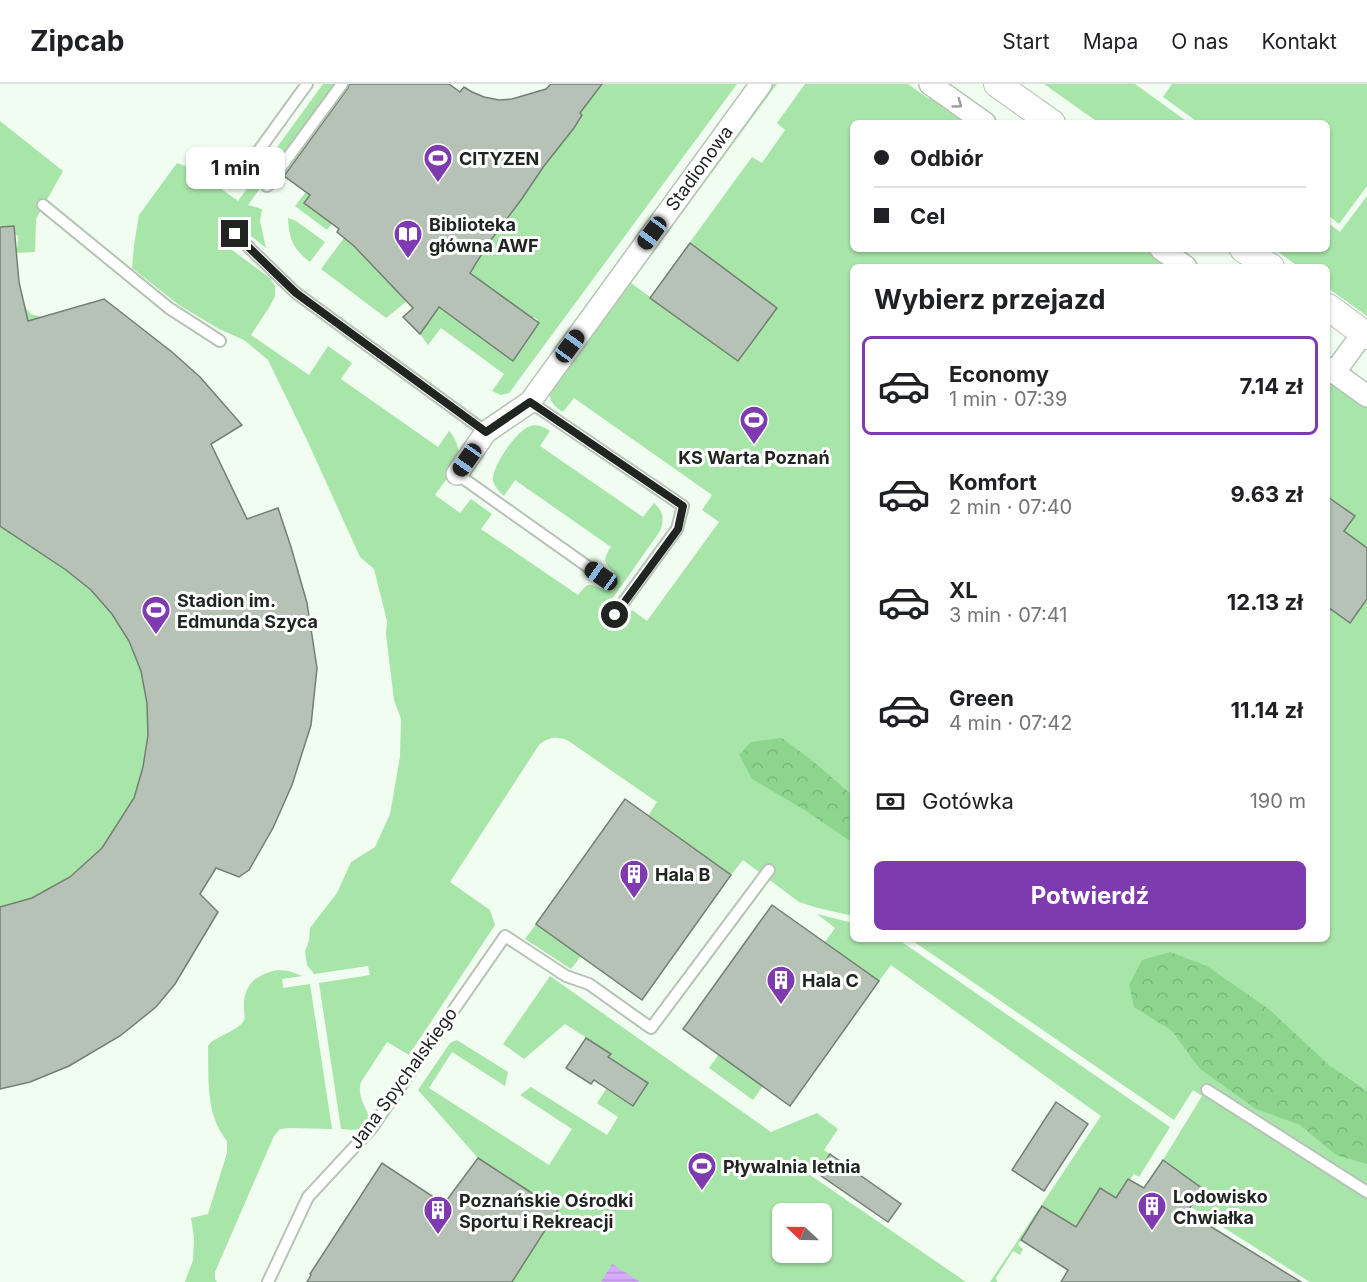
<!DOCTYPE html>
<html lang="pl">
<head>
<meta charset="utf-8">
<style>
	body { margin:0; font-family:Inter,sans-serif; background:#f6f6f6; color:#202124; height:100vh; display:flex; flex-direction:column; font-size:22px; white-space:nowrap }
	* { box-sizing:border-box; margin:0 }
	p { font-size:20px; color:#757577 }
	.icon { flex:none; width:33px; height:33px; fill:none; stroke:currentColor; stroke-width:2; stroke-linecap:round; stroke-linejoin:round }
	.map { position:relative; flex:1; overflow:hidden }
	.sheet { position:absolute; left:850px; top:180px; width:480px; height:678px; display:flex; flex-direction:column; background:#fff; border-radius:9px; box-shadow:0 2px 4px #0004 }
	.sheet>* { flex:none }
	.banner { position:absolute; left:850px; top:36px; width:480px; height:132px; border-radius:9px; box-shadow:0 2px 4px #0004; display:grid; align-content:center; height:132px; padding:0 24px; background:#fff }
	.needle { width:39px; rotate:292deg }
	.buttons { position:absolute; left:772px; top:1119px; display:grid; gap:12px }
	.buttons a { display:grid; place-items:center; width:60px; height:60px; border-radius:9px; background:#fff; box-shadow:0 2px 4px #0004; font-size:30px }
	.end { position:absolute; width:27px; height:27px; margin:-14px; border:8px solid #212521; background:#fff; box-shadow:0 0 0 3px #fff }
	.from { border-radius:50% }
	.bubble { position:absolute; height:42px; border-radius:9px; background:#fff; box-shadow:0 2px 4px #0004; font-size:20px; font-weight:700; line-height:42px; text-align:center }
	.car { position:absolute; width:18px; height:36px; margin:-18px -9px; border-radius:8px; box-shadow:0 0 4px 2px #0007; background:linear-gradient(#222 24%,#8ab4d8 0 40%,#222 0 76%,#8ab4d8 0 86%,#222 0) }
	.banner b { display:flex; align-items:center; gap:21px; height:57px; font-size:22px }
	.banner b+b { border-top:2px solid #e0e0e0 }
	.banner i { width:15px; height:15px; background:#202124 }
	ul { padding:0; list-style:none }
	li { display:flex; align-items:center; gap:18px; height:99px; margin:0 12px 9px; padding:0 12px; border:3px solid transparent; border-radius:9px }
	li div { flex:1 }
	li b { display:block; font-size:22px }
	li em { font-style:normal; font-weight:700 }
	li.current { border-color:#7e3baf }
	li>.icon { width:54px; height:54px; stroke-width:1.5 }
	h2 { padding:0 24px; font-size:27px; line-height:72px }
	.pay { display:flex; align-items:center; gap:15px; height:66px; padding:0 24px; font-size:22px }
	.pay p { margin-inline-start:auto }
	.primary-button { display:flex; gap:12px; margin-top:auto; padding:12px 24px }
	.primary-button a { flex:1; height:69px; border-radius:9px; background:#7e3baf; color:#fff; font-size:24px; font-weight:700; line-height:69px; text-align:center }
	header { display:flex; align-items:center; gap:36px; box-sizing:border-box; height:84px; padding:0 30px; background:#fff; border-bottom:2px solid #e0e0e0 }
	header strong { font-size:28px }
	nav { display:flex; gap:33px; margin-inline-start:auto; font-size:21px }
	.map>svg:first-child { display:block }
	.grass { fill:#a8e5a9; fill-rule:evenodd }
	.forest { fill:url(#forest-crowns) }
	.water { fill:url(#water-rules) }
	.building { fill:#b6c2b6; stroke:#747f74; stroke-width:1.5 }
	.lines { fill:none; stroke-linecap:round; stroke-linejoin:round }
	.service-casing { stroke:#b7c3b7; stroke-width:14 }
	.minor-casing { stroke:#b7c3b7; stroke-width:24 }
	.tertiary-casing { stroke:#b7c3b7; stroke-width:28 }
	.service { stroke:#fff; stroke-width:10 }
	.minor { stroke:#fff; stroke-width:21 }
	.tertiary { stroke:#fff; stroke-width:26 }
	.oneway { stroke:#9b9d9b }
	.route { stroke:#212521; stroke-width:8 }
	.labels { text-anchor:middle; dominant-baseline:central; stroke-width:6; stroke-linejoin:round; paint-order:stroke }
	.poi-label { font-size:18px; font-weight:bold; fill:#212521; stroke:#fff; text-anchor:start }
	.street-label { font-size:18px; fill:#212521; stroke:#fff }
</style>
</head>
<body>
<header>
<strong>Zipcab</strong>
<nav><a>Start</a><a>Mapa</a><a>O nas</a><a>Kontakt</a></nav>
</header>
<div class="map">
<svg width="1367" height="1198" viewBox="0 0 1367 1198">
	<defs>
		<pattern id="forest-crowns" width="20" height="18" patternUnits="userSpaceOnUse" patternTransform="scale(1.5)"><rect width="20" height="18" fill="#8dd58f"/><path d="M2 6a3 3 0 1 1 6 0M12 15a3 3 0 1 1 6 0" fill="none" stroke="#79b77b"/></pattern>
		<pattern id="water-rules" width="6" height="5" patternUnits="userSpaceOnUse" patternTransform="scale(1.5)"><rect width="6" height="5" fill="#d5abfc"/><path d="M0 2.5h6" fill="none" stroke="#b793d8"/></pattern>
	</defs>
	<rect width="100%" height="100%" fill="#f1fdf1"/>
	<g class="grass">
		<path d="M323,0H336L248,121L262,125L260,137L266,164L240,143L228,163L270,194L275,202V212L270,222L251,251L309,291L328,262L352,279L341,295L438,363L449,347C471,372 449,390 435,411L460,429L471,415L492,430L481,445L578,511C588,499 588,498 602,505L614,488C603,479 603,475 611,463L515,396L504,412C499,407 495,403 493,397C491,383 516,348 528,343C536,339 543,342 550,347L540,362L643,433L654,419C663,427 665,435 660,447L603,528L621,541L632,526L647,537L719,438L702,426L712,411L574,314L563,328C549,319 546,311 554,296L772,0H777L631,199L650,213L752,73L762,79L785,46L777,39L805,0H908L929,15L932,12L971,39H854V165H1146L1171,183H854L853,832L818,824L799,818L743,776L731,791L648,732L657,718L567,656C556,652 548,653 539,661L450,798L490,826L495,841L409,971L387,958L361,998C357,1010 364,1021 369,1032C366,1049 355,1046 341,1045L319,899L370,891L368,882L314,890L307,881L305,867L309,857L310,844L337,809L351,778L375,763L390,730L400,673L401,635L394,616L386,550L387,537L374,485L360,473L307,356L268,276L244,256L219,245L179,221L132,184L134,161L139,131L177,79L194,85L238,117Z"/>
		<polygon points="602,0 737,0 509,309 501,311 492,307 504,290 441,244 428,261 420,250 439,223 513,276 539,240 537,238 538,236 534,233 533,235 468,188 497,144 499,145 501,142 540,85 542,86 544,83 543,81 580,34 582,31 580,29"/>
		<polygon points="1044,0 1135,0 1189,39 1099,39"/>
		<polygon points="1172,0 1367,0 1367,102 1339,140 1328,131 1328,39 1199,39 1163,13"/>
		<polygon points="0,37 63,87 36,135 35,168 16,169 19,198 24,222 31,230 41,233 104,215 172,268 200,293 242,341 211,361 247,435 277,424 291,463 307,519 311,641 292,701 273,744 249,786 239,793 216,784 200,810 218,828 175,900 156,923 130,945 69,982 30,998 0,1005 0,152 17,165 18,152 0,141"/>
		<polygon points="309,104 341,127 327,146 295,122"/>
		<polygon points="1367,112 1367,232 1328,204 1328,183 1299,183 1274,165 1328,165 1328,139 1340,148"/>
		<path d="M288,134L296,137L325,158L310,178C293,165 289,155 288,134Z"/>
		<polygon points="344,154 354,162 407,217 386,234 321,185"/>
		<polygon points="1328,295 1367,323 1367,1198 1310,1198 1191,1123 1203,1105 1163,1076 1202,1012 1193,1006 1174,1036 910,855 1328,855"/>
		<polygon points="817,830 853,839 854,855 897,855 899,856 1170,1043 1139,1093 1134,1090 1130,1096 1128,1095 1089,1158 1042,1122 1018,1161 1023,1165 1020,1171 1013,1167 996,1194 997,1198 990,1198 1101,1032 891,881 879,897 825,858 835,844"/>
		<polygon points="536,840 581,872 571,885 525,855"/>
		<path d="M277,886L289,887L302,892L282,895L283,904L310,900L332,1045L289,1044L280,1045L274,1052L215,1188V1195L217,1198H185L193,1176L194,1154L191,1134L208,1130L227,1069V1057C205,1030 209,994 208,962L211,958C219,953 238,945 243,938C246,933 244,930 244,924C243,900 256,891 277,886Z"/>
		<path d="M550,892L771,1048L817,1029L838,1045L824,1066L830,1070L817,1089L810,1091L966,1198H512L558,1126L478,1074L418,1006L450,959L457,956L508,988L505,1002L452,968L429,1004L549,1081L572,1045L520,1011L531,1003L607,1051L618,1033L597,1019L606,1005L633,1022L648,999L608,973L610,969L565,940L524,975L503,960ZM783,1130H822V1168H783Z"/>
		<polygon points="719,970 763,1002 753,1016 709,984"/>
	</g>
	<g class="forest">
		<polygon points="782,654 813,677 853,712 853,759 803,725 752,695 739,671 751,658"/>
		<polygon points="1170,868 1207,882 1270,926 1330,982 1367,1007 1367,1080 1336,1071 1300,1041 1256,1025 1200,985 1172,947 1134,923 1129,901 1142,876"/>
	</g>
	<polygon class="water" points="612,1180 640,1198 601,1198"/>
	<g class="building">
		<polygon points="349,0 449,0 460,8 464,3 472,8 484,13 499,16 512,15 546,5 551,0 602,0 580,29 582,31 574,44 544,82 521,116 488,160 470,189 539,239 513,277 439,223 420,250 403,233 413,224 354,162 337,148 339,145 304,119 310,111 284,92 348,4"/>
		<polygon points="14,142 19,198 28,237 104,215 172,268 200,293 242,341 211,360 247,435 278,424 291,463 307,519 317,584 311,641 292,701 273,744 249,786 239,793 216,784 200,810 218,828 175,900 156,923 120,952 69,982 30,998 0,1005 0,823 32,814 70,793 102,764 134,714 143,683 148,651 147,619 141,587 129,557 112,530 91,506 66,486 0,442 0,143"/>
		<polygon points="690,159 777,224 738,277 650,214"/>
		<polygon points="1328,413 1355,432 1344,447 1367,464 1367,515 1350,539 1328,523"/>
		<polygon points="625,715 731,791 642,916 536,840"/>
		<polygon points="772,821 879,897 790,1022 683,945"/>
		<polygon points="586,954 611,970 608,973 648,999 633,1022 594,996 591,1000 566,984"/>
		<polygon points="1056,1018 1088,1040 1044,1107 1012,1086"/>
		<polygon points="830,1070 901,1120 888,1138 817,1089"/>
		<polygon points="478,1074 558,1126 512,1198 307,1198 311,1191 310,1190 382,1079 444,1120"/>
		<polygon points="1163,1076 1203,1105 1187,1128 1301,1198 1061,1198 1068,1186 1021,1156 1042,1122 1076,1143 1100,1104 1116,1114 1128,1095 1144,1104"/>
	</g>
	<g class="lines">
		<g class="service-casing">
			<g id="service">
				<polyline points="236,98 307,0"/>
				<polyline points="267,102 342,0"/>
				<polyline points="43,121 169,224 220,257"/>
				<polyline points="235,150 296,209 486,348"/>
				<polyline points="530,318 683,422 677,445 615,530"/>
				<polyline points="457,390 601,492"/>
				<polyline points="1207,1006 1367,1108"/>
				<polyline points="268,1198 308,1113 371,1045 505,852 566,892 589,900 651,944 769,786"/>
			</g>
		</g>
		<g class="minor-casing">
			<g id="minor">
				<polyline points="930,0 985,39"/>
				<polyline points="1161,165 1186,183"/>
				<polyline points="1328,284 1367,312"/>
				<polyline points="1334,289 1363,249"/>
				<polyline points="457,390 486,348 530,318 761,0"/>
			</g>
		</g>
		<g class="tertiary-casing">
			<g id="tertiary">
				<polyline points="997,0 1052,39"/>
				<polyline points="1243,165 1271,183"/>
				<polyline points="1328,223 1367,252"/>
			</g>
		</g>
		<use href="#service" class="service"/>
		<use href="#minor" class="minor"/>
		<use href="#tertiary" class="tertiary"/>
	</g>
	<defs><path id="oneway-chevron" d="M-2-3.5L2.5 0L-2 3.5" fill="none" stroke-width="1.6" stroke-linecap="round" stroke-linejoin="round" transform="scale(1.5)"/></defs>
	<use class="oneway" href="#oneway-chevron" transform="translate(958 20) rotate(36)"/>
	<g class="lines">
		<polyline class="route" points="235,150 296,209 486,348 530,318 683,422 678,445 615,531"/>
	</g>
	<defs>
		<g id="stadium-pin" transform="scale(1.5)"><path d="M0 17L-7.5 6A9.5 9.5 0 1 1 7.5 6Z" fill="#7e3baf" stroke="#fff"/><path d="M0-5a6.5 5 0 1 0 0 10a6.5 5 0 1 0 0-10ZM-3.5-1.8h7v3.6h-7Z" fill="#fff"/></g>
		<g id="library-pin" transform="scale(1.5)"><path d="M0 17L-7.5 6A9.5 9.5 0 1 1 7.5 6Z" fill="#7e3baf" stroke="#fff"/><path d="M-6-4Q-3-5.5-.7-3.5V5Q-3 3-6 4ZM6-4Q3-5.5 .7-3.5V5Q3 3 6 4Z" fill="#fff"/></g>
		<g id="building-pin" transform="scale(1.5)"><path d="M0 17L-7.5 6A9.5 9.5 0 1 1 7.5 6Z" fill="#7e3baf" stroke="#fff"/><path d="M-4-6H4V6H1V3H-1V6H-4ZM-2.5-4.3h1.7v1.8h-1.7ZM.8-4.3h1.7v1.8H.8ZM-2.5-1h1.7V.8h-1.7ZM.8-1h1.7V.8H.8Z" fill="#fff"/></g>
	</defs>
	<g fill-rule="evenodd">
		<use href="#stadium-pin" x="438" y="74"/>
		<use href="#library-pin" x="408" y="150"/>
		<use href="#stadium-pin" x="754" y="336"/>
		<use href="#stadium-pin" x="156" y="526"/>
		<use href="#building-pin" x="634" y="790"/>
		<use href="#building-pin" x="781" y="896"/>
		<use href="#stadium-pin" x="702" y="1082"/>
		<use href="#building-pin" x="1152" y="1122"/>
		<use href="#building-pin" x="438" y="1126"/>
	</g>
	<g class="labels">
		<g class="poi-label">
			<text x="459" y="74">CITYZEN</text>
			<text x="429" y="140">Biblioteka<tspan x="429" dy="21">główna AWF</tspan></text>
			<text x="754" y="373" text-anchor="middle">KS Warta Poznań</text>
			<text x="177" y="516">Stadion im.<tspan x="177" dy="21">Edmunda Szyca</tspan></text>
			<text x="655" y="790">Hala B</text>
			<text x="802" y="896">Hala C</text>
			<text x="723" y="1082">Pływalnia letnia</text>
			<text x="1173" y="1112">Lodowisko<tspan x="1173" dy="21">Chwiałka</tspan></text>
			<text x="459" y="1116">Poznańskie Ośrodki<tspan x="459" dy="21">Sportu i Rekreacji</tspan></text>
		</g>
		<g class="street-label">
			<text transform="translate(699 84) rotate(-54)">Stadionowa</text>
			<text transform="translate(403 994) rotate(-54)">Jana Spychalskiego</text>
		</g>
	</g>
</svg>
<div class="buttons">
<a><svg class="needle" viewBox="-14 -14 28 28"><path d="M0-13l5 13h-10z" fill="#e53935"/><path d="M0 13l5-13h-10z" fill="#757577"/></svg></a>
</div>
<i class="end from" style="left:615px;top:531px"></i>
<i class="end" style="left:235px;top:150px"></i>
<div class="bubble" style="left:186px;top:63px;width:99px">1 min</div>
<i class="car" style="left:652px;top:149px;rotate:216deg"></i>
<i class="car" style="left:570px;top:262px;rotate:36deg"></i>
<i class="car" style="left:467px;top:376px;rotate:215deg"></i>
<i class="car" style="left:601px;top:492px;rotate:305deg"></i>
<div class="banner">
<b><i class="from"></i>Odbiór</b>
<b><i></i>Cel</b>
</div>
<section class="sheet">
<h2>Wybierz przejazd</h2>
<ul>
<li class="current"><svg class="icon" aria-label="car" viewBox="0 0 24 24"><path d="M5 17H2v-5l4-1 3-4h7l3 4 3 1v5h-3M9 17h6M6 11h13"/><circle cx="7" cy="17" r="2"/><circle cx="17" cy="17" r="2"/></svg><div><b>Economy</b><p>1 min · 07:39</p></div><em>7.14 zł</em></li>
<li><svg class="icon" aria-label="car" viewBox="0 0 24 24"><path d="M5 17H2v-5l4-1 3-4h7l3 4 3 1v5h-3M9 17h6M6 11h13"/><circle cx="7" cy="17" r="2"/><circle cx="17" cy="17" r="2"/></svg><div><b>Komfort</b><p>2 min · 07:40</p></div><em>9.63 zł</em></li>
<li><svg class="icon" aria-label="car" viewBox="0 0 24 24"><path d="M5 17H2v-5l4-1 3-4h7l3 4 3 1v5h-3M9 17h6M6 11h13"/><circle cx="7" cy="17" r="2"/><circle cx="17" cy="17" r="2"/></svg><div><b>XL</b><p>3 min · 07:41</p></div><em>12.13 zł</em></li>
<li><svg class="icon" aria-label="car" viewBox="0 0 24 24"><path d="M5 17H2v-5l4-1 3-4h7l3 4 3 1v5h-3M9 17h6M6 11h13"/><circle cx="7" cy="17" r="2"/><circle cx="17" cy="17" r="2"/></svg><div><b>Green</b><p>4 min · 07:42</p></div><em>11.14 zł</em></li>
</ul>
<div class="pay"><svg class="icon" aria-label="cash" viewBox="0 0 24 24"><path d="M3 7h18v10H3z"/><circle cx="12" cy="12" r="2"/></svg>Gotówka<p>190 m</p></div>
<div class="primary-button"><a>Potwierdź</a></div>
</section>
</div>
</body>
</html>
